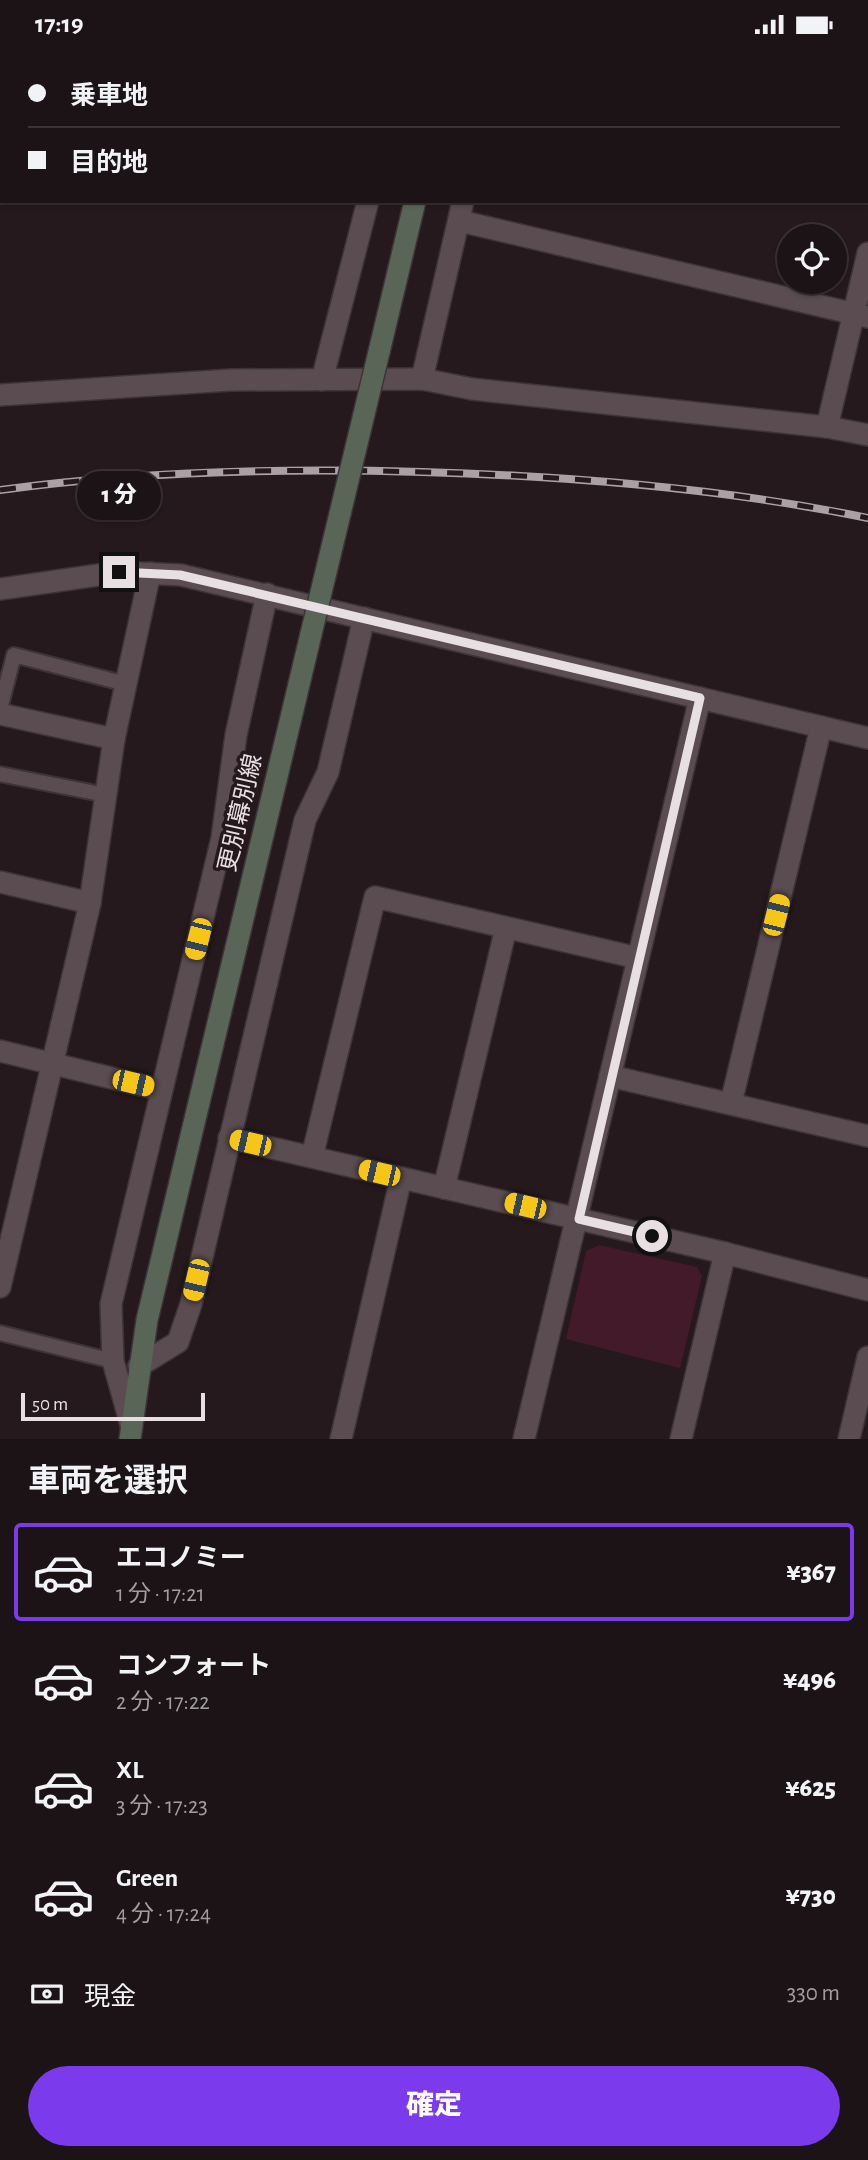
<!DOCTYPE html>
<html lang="ja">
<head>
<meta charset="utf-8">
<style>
	body { margin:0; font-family:"Alegreya Sans","Noto Sans JP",sans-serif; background:#251c1f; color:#f1f3f6; height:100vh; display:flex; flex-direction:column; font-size:26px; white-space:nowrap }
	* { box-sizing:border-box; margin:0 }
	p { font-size:23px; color:#a09ea1 }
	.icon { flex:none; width:38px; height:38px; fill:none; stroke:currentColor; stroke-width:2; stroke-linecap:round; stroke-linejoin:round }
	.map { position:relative; height:1390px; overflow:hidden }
	.sheet { display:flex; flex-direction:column; background:#1c1316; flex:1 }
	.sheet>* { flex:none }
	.guide { position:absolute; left:0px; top:0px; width:868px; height:154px; box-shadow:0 2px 5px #0004,0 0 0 2px #3a3235; display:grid; align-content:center; height:154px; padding:0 28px; background:#1c1316 }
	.tools { position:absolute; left:777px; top:175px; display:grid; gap:14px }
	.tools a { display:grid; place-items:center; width:70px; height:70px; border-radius:50%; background:#1c1316; box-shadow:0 2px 5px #0004,0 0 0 2px #3a3235; font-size:35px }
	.scale { position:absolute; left:21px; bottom:18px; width:184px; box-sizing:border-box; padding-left:7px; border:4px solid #e8dfe2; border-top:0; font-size:19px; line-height:24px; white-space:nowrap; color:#e8dfe2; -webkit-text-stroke:5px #25191d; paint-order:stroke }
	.end { position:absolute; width:32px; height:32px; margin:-16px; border:9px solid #e8dfe2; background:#111; box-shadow:0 0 0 4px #111 }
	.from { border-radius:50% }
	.bubble { position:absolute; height:49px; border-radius:24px; background:#1c1316; box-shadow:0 2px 5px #0004,0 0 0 2px #3a3235; font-size:23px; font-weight:800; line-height:49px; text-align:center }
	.car { position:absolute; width:21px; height:42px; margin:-21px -10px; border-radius:9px; box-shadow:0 0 5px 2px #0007; background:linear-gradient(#f5c518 24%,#345 0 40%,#f5c518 0 76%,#345 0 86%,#f5c518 0) }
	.guide b { display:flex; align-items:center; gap:24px; height:66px; font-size:26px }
	.guide b+b { border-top:2px solid #3a3235 }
	.guide i { width:18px; height:18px; background:#f1f3f6 }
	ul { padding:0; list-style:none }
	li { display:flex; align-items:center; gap:21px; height:98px; margin:0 14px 10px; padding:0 14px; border:4px solid transparent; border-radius:7px }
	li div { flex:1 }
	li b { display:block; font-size:26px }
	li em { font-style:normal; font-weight:800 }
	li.on { border-color:#7c3aed }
	li>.icon { width:63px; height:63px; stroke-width:1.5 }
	h2 { padding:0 28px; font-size:32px; line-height:84px }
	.pay { display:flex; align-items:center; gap:18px; height:77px; padding:0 28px; font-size:26px }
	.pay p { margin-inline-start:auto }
	.action { display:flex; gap:14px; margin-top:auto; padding:14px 28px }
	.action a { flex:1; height:80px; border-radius:42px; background:#7c3aed; color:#fff; font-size:28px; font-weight:800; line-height:80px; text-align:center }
	.status { display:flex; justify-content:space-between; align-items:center; height:49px; padding:0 35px; background:#1c1316; direction:ltr }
	.status svg { height:19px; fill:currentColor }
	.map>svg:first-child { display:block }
	.green { fill:#421a2a }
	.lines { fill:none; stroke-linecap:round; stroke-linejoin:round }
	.lane-casing { stroke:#3d3437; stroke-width:18 }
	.street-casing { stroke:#3d3437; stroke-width:24 }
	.secondary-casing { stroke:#3d3437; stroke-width:24 }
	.lane { stroke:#5a4c50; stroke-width:14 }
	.street { stroke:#5a4c50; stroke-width:21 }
	.secondary { stroke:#596657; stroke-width:21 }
	.rail-casing { stroke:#aba1a4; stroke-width:8 }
	.rail { stroke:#25191d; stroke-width:5; stroke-dasharray:16; stroke-linecap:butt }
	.secondary-bridge-casing { stroke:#3d3437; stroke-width:24; stroke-linecap:butt }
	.secondary-bridge { stroke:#596657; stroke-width:21 }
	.route { stroke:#e8dfe2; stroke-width:9 }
	.labels { text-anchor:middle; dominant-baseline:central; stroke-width:7; stroke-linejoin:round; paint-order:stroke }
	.street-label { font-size:24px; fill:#e8dfe2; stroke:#25191d }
</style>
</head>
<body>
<div class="status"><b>17:19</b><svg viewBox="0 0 49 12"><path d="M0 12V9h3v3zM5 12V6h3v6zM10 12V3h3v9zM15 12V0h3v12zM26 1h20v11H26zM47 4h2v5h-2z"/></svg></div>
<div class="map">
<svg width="868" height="1390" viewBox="0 0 868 1390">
	<rect width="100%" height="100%" fill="#25191d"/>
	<polygon class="green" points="599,1196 697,1218 702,1227 680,1319 566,1290 586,1202"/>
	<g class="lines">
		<g class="lane-casing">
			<g id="lane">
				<polyline points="0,660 14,606 126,635"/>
				<polyline points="0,725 106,746"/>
				<polyline points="0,1284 113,1312"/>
			</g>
		</g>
		<g class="street-casing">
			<g id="street">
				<polyline points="406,2 406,0"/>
				<polyline points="491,2 492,0"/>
				<polyline points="866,100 868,101"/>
				<polyline points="460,172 868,268"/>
				<polyline points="422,330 463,152"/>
				<polyline points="322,331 368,152"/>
				<polyline points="0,346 231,331 422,330 472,340 827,378 868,386"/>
				<polyline points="827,378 868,204"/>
				<polyline points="0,540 119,523 181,526 868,689"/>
				<polyline points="0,665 114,690"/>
				<polyline points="0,833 90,854"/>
				<polyline points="0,1002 161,1041"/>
				<polyline points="610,1027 868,1087"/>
				<polyline points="731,1054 821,678"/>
				<polyline points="229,1089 725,1204 868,1241"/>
				<polyline points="312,1108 375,848 638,909"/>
				<polyline points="444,1139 506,879"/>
				<polyline points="0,1238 90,854 114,690 150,524"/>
				<polyline points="139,1317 178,1293 191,1255 305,771 328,723 364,569"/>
				<polyline points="131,1376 113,1312 111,1255 222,789 236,686 267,545"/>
				<polyline points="341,1390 401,1129"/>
				<polyline points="524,1390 700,649"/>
				<polyline points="681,1390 725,1204"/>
				<polyline points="849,1390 868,1308"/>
			</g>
		</g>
		<g class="secondary-casing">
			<g id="secondary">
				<polyline points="451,2 451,0"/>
				<polyline points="379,303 415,152"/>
				<polyline points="130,1390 147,1271 311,585"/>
			</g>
		</g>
		<use href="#lane" class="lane"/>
		<use href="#street" class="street"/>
		<use href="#secondary" class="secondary"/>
		<g class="rail-casing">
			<path id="rail" d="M0,441C140,422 281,419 422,423C571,427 721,439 868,469"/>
		</g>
		<use href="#rail" class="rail"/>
		<g class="secondary-bridge-casing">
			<polyline id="secondary-bridge" points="311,585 379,303"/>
		</g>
		<use href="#secondary-bridge" class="secondary-bridge"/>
	</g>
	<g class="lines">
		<polyline class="route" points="119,523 180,526 700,649 579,1170 652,1187"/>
	</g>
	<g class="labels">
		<g class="street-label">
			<text transform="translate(241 764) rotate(-77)">更別幕別線</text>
		</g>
	</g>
</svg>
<div class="tools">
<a><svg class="icon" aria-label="locate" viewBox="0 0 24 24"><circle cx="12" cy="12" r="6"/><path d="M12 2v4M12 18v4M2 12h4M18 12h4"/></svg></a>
</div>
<div class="scale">50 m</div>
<i class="end from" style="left:652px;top:1187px"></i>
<i class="end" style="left:119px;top:523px"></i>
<div class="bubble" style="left:77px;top:422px;width:84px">1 分</div>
<i class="car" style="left:776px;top:866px;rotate:14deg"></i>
<i class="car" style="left:198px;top:890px;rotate:194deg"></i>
<i class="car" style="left:133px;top:1034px;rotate:103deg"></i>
<i class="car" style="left:250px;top:1094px;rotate:283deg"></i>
<i class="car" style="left:379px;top:1124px;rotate:283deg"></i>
<i class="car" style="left:525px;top:1157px;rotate:283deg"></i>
<i class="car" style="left:196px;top:1231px;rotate:193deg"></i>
<div class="guide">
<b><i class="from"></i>乗車地</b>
<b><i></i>目的地</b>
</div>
</div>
<section class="sheet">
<h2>車両を選択</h2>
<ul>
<li class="on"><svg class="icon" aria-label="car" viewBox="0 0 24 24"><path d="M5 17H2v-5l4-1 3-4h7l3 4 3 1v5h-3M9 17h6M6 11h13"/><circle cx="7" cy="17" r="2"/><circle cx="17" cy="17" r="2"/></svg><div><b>エコノミー</b><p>1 分 · 17:21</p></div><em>¥367</em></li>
<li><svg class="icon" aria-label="car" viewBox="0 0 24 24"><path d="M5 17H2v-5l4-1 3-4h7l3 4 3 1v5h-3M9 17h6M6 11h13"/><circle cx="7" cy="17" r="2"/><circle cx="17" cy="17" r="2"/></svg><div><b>コンフォート</b><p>2 分 · 17:22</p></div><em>¥496</em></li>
<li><svg class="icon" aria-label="car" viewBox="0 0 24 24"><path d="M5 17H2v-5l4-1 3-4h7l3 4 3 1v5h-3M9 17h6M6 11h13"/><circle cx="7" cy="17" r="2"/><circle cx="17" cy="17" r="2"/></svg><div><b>XL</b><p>3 分 · 17:23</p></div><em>¥625</em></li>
<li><svg class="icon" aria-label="car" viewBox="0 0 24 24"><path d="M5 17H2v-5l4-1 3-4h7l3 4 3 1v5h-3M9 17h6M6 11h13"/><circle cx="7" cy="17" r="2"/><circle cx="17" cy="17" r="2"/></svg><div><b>Green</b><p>4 分 · 17:24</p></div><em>¥730</em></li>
</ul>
<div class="pay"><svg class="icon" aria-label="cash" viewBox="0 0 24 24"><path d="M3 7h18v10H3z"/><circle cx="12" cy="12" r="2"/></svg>現金<p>330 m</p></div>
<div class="action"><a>確定</a></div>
</section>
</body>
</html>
